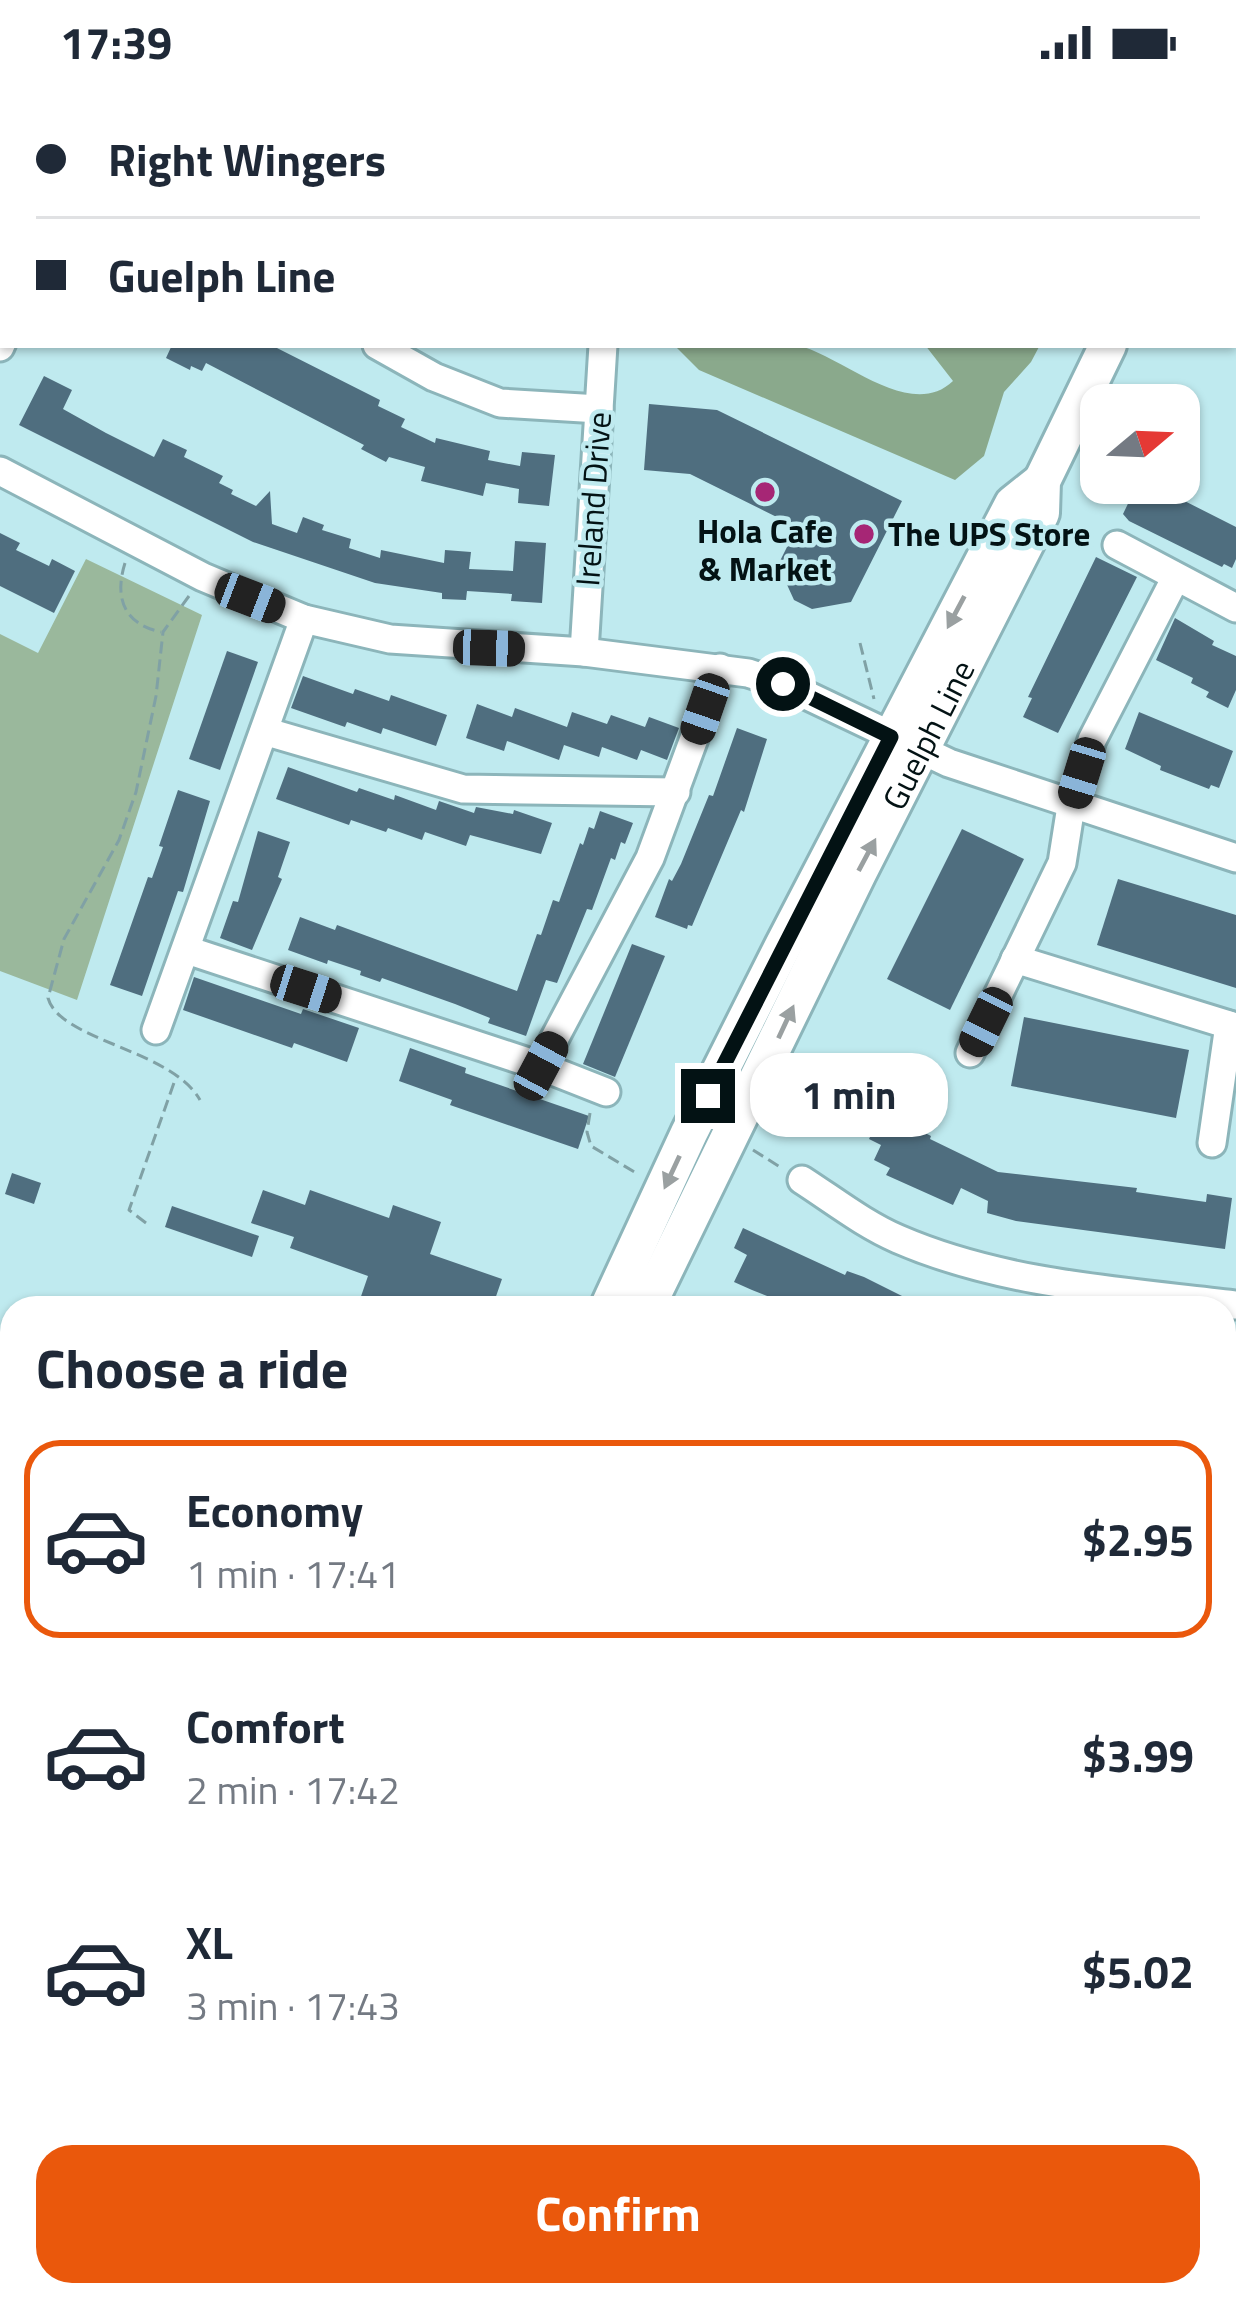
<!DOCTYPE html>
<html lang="en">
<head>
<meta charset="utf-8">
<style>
	body { margin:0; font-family:"Titillium Web",sans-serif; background:#f2f2f3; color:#1f2937; height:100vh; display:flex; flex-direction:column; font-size:45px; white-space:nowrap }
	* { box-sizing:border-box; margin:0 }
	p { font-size:39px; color:#747a83 }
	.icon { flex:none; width:66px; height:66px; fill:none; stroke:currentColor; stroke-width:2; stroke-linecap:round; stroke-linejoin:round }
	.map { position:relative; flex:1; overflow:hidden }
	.sheet { position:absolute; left:0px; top:1212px; width:1236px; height:1011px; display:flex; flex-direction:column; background:#fff; border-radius:36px 36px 0 0; box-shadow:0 3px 9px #0004 }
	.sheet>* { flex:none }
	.hud { position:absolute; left:0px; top:0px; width:1236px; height:264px; box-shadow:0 3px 9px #0004; display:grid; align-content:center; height:264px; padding:0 36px; background:#fff }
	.needle { width:78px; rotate:71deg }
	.buttons { position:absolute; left:1080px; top:300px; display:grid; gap:24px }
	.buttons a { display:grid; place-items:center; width:120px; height:120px; border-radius:24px; background:#fff; box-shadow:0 3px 9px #0004; font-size:60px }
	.end { position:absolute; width:54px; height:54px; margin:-27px; border:15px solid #031214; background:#fff; box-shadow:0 0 0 6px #fff }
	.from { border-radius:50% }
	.bubble { position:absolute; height:84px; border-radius:36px; background:#fff; box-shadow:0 3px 9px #0004; font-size:39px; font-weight:700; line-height:84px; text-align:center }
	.car { position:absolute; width:36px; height:72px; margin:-36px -18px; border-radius:15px; box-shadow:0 0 9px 3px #0007; background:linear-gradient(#222 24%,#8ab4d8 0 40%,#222 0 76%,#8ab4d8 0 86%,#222 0) }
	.hud b { display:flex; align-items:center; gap:42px; height:114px; font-size:45px }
	.hud b+b { border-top:3px solid #e0e1e3 }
	.hud i { width:30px; height:30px; background:#1f2937 }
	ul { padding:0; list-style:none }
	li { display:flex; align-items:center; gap:36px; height:198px; margin:0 24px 18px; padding:0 12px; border:6px solid transparent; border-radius:36px }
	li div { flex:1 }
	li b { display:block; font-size:45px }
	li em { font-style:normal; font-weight:700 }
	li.current { border-color:#ea580c }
	li>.icon { width:108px; height:108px; stroke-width:1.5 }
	h2 { padding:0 36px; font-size:54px; line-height:144px }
	.cta { display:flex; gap:24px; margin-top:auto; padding:24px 36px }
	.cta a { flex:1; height:138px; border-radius:36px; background:#ea580c; color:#fff; font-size:48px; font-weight:700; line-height:138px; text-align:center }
	.status { display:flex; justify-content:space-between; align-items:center; height:84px; padding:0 60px; background:#fff; direction:ltr }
	.status svg { height:33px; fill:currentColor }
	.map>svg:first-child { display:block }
	.green { fill:#9ab89c }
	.forest { fill:#8aa98c }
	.building { fill:#4f6e7f }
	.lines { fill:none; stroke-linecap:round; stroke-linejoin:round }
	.minor-casing { stroke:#8cb5ba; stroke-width:33 }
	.major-casing { stroke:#8cb5ba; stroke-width:42 }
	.path { stroke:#80a1a5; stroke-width:3; stroke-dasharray:12 6; stroke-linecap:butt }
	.minor { stroke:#fff; stroke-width:27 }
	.major { stroke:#fff; stroke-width:36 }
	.oneway { fill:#9aa0a1 }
	.route { stroke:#031214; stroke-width:15 }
	.poi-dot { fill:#a62675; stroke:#bfeaef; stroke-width:4.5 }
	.labels { text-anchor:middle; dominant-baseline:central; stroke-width:9; stroke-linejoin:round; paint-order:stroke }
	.street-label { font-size:33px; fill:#031214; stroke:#bfeaef }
	.poi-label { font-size:33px; font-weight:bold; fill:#031214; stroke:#bfeaef }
</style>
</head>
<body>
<div class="status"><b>17:39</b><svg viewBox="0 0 49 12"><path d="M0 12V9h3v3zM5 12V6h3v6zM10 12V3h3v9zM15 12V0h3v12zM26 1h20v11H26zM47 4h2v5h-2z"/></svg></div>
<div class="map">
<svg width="1236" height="2222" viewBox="0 0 1236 2222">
	<rect width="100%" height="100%" fill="#bfeaef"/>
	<g class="green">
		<polygon points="86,475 202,531 77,916 0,887 0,550 38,569"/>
		<polygon points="719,2211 945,2211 976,2222 715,2222"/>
	</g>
	<path class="forest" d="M674,261C705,261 770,255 797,261C843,272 910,338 953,297L925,261H1040L1031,278L1004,308L984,372L955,396L699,286Z"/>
	<g class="building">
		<polygon points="172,261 271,261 380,316 378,322 405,335 401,343 435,359 436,354 490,367 488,376 520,382 522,368 555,371 549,422 518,419 519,405 486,399 483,412 421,397 425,383 389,373 386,378 361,365 364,361 206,279 202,287 191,282 190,286 166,274"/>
		<polygon points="44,292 72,306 63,325 106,349 154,373 163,355 187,366 184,373 223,392 219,399 233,406 231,410 256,422 270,407 272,440 297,449 303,433 324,441 322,446 351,455 349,464 380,474 381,466 444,479 445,466 471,468 469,485 513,487 515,457 546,459 542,519 511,517 512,510 467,507 466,516 442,515 442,509 375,499 253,458 19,341"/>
		<polygon points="649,320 717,326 902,417 851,518 812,525 794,516 778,481 797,443 690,390 644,386"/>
		<polygon points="1138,399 1149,399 1236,443 1236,475 1232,484 1224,480 1222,483 1129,437 1123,430"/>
		<polygon points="0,449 20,459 16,466 49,482 52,475 75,487 54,529 0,502"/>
		<polygon points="1096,473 1137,493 1058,649 1023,633 1032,614 1028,613"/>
		<polygon points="1175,534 1214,557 1212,561 1236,572 1236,606 1228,624 1206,613 1209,608 1191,599 1193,594 1156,576"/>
		<polygon points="227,567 258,578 220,686 189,675"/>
		<polygon points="303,592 353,610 355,605 389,617 391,611 447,631 436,662 383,644 381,650 347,638 345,643 291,624"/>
		<polygon points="477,620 512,633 515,624 567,643 572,628 607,640 611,631 645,643 649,633 679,644 667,676 641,666 637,676 602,663 599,673 564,661 559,676 507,657 504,667 466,654"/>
		<polygon points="1139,628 1233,667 1219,704 1211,701 1209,705 1160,686 1161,682 1125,665"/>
		<polygon points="737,644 767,655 744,728 741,726 692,842 688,841 687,845 655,833 669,795 672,797 681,780 709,711 713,712"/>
		<polygon points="288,683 357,708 359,704 394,716 395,711 436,726 439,717 474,729 476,723 513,730 514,726 552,739 541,770 470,751 466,762 425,748 422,756 388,744 386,748 351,736 349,741 276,715"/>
		<polygon points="178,706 210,717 183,808 178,807 142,912 110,901 148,793 152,794 163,763 159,762"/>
		<polygon points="600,727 633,739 625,760 621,758 615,776 611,774 592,826 587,825 557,899 546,896 526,952 488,939 490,934 455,920 382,894 380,898 360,891 361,887 328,876 327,880 288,866 300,833 335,846 337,841 517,907 537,850 541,851 553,816 559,818 580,759 583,761 589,743 594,745"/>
		<polygon points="962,745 1024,775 950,926 887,895"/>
		<polygon points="258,747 290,758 278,793 282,795 252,866 220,854 233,817 238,818"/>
		<polygon points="1118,795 1236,831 1236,904 1097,861"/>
		<polygon points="632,860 665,872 615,993 583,980"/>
		<polygon points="194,893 301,930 303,925 359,944 347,978 294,959 292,964 183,926"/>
		<polygon points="1024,933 1189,966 1176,1034 1011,1002"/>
		<polygon points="410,964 466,984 465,989 589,1032 578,1065 450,1021 452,1016 399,997"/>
		<polygon points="847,977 865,986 859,997 886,1009 878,1025 931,1052 930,1055 998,1088 1137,1104 1136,1108 1206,1118 1207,1110 1232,1114 1225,1165 1016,1137 987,1129 988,1117 961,1104 953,1121 886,1091 890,1084 874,1076 881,1061 869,1055 871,1051 814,1022 823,1005 831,1009"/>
		<polygon points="12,1089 41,1099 34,1120 5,1110"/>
		<polygon points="263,1106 305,1121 310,1106 389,1134 393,1121 441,1138 430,1170 502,1195 492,1224 357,1224 368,1192 290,1164 294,1153 251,1139"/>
		<polygon points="172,1122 259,1152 252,1173 165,1143"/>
		<polygon points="743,1144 845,1191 847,1187 864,1193 926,1224 806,1224 783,1212 780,1217 752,1206 734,1198 747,1171 734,1164"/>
	</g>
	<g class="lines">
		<g class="minor-casing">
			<g id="minor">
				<polyline points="465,0 471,3"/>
				<polyline points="679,3 680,0"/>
				<polyline points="377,261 434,293 500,319 599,325"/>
				<polyline points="0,263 3,256"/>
				<polyline points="0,387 203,493 304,535 390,555 584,568 748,589 783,600 949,679 1236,774"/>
				<polyline points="1117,461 1236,524"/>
				<polyline points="584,568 603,261"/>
				<polyline points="264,647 463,705 676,708"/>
				<polyline points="187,866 540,982 606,1008"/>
				<polyline points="1015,875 1236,943"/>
				<polyline points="156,946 304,535"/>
				<polyline points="970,969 1062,779 1071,722 1092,656 1175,495"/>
				<polyline points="540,982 650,774 720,584"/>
				<polyline points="1212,1059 1229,941"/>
				<path d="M802,1096C833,1116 865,1141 898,1155C1004,1201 1122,1207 1236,1221"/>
				<polyline points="359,2222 375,2211"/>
			</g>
		</g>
		<g class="major-casing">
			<g id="major">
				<polyline points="1233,9 1236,3"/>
				<polyline points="608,1224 689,1049 783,862 1013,420 1042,397"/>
				<path id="s1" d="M646,1224L858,789L1041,429L1042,397L1108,261"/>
				<polyline points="0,1736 12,1741"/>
				<polyline points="1047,2211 1077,2222"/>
				<polyline points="1145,2211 1176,2222"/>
				<polyline points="170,2222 173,2211"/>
				<polyline points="208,2222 211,2211"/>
			</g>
		</g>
		<g class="path">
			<polyline points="772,0 773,3"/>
			<path d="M125,479C114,514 124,540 161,548"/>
			<path d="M189,512L163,548L156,612L136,708L119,756L64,855L48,914C60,957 171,965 200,1016"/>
			<polyline points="860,559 874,615"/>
			<polyline points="590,1029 587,1048 591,1062 636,1089"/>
			<polyline points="753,1066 780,1083"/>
			<polyline points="146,1139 129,1126 175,996"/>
			<polyline points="0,1394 12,1398"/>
			<polyline points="0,1789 12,1794"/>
			<polyline points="1235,2048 1236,2049"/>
			<polyline points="957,2211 988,2222"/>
			<polyline points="443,2215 444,2211"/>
			<polyline points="134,2222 137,2211"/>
		</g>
		<use href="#minor" class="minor"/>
		<use href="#major" class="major"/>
	</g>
	<defs><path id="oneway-solid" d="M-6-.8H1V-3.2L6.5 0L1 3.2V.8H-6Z" transform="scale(3)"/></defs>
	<g class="oneway">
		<use href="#oneway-solid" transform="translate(956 528) rotate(118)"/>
		<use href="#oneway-solid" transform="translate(867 771) rotate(-62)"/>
		<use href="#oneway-solid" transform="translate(786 938) rotate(-65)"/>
		<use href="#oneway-solid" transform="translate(672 1088) rotate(115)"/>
	</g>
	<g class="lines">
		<polyline class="route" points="708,1012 891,653 783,600"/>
	</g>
	<g class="poi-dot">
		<circle cx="765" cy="408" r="12"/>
		<circle cx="864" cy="450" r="12"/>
	</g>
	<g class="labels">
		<g class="street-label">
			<text transform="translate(593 415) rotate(-86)">Ireland Drive</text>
			<text stroke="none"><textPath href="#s1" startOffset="639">Guelph Line</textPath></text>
		</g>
		<g class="poi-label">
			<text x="765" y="447">Hola Cafe<tspan x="765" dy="38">&amp; Market</tspan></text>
			<text x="888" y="450" text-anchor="start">The UPS Store</text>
		</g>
	</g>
</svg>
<div class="buttons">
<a><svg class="needle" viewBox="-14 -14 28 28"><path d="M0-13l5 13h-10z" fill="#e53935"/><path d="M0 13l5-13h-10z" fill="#747a83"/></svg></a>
</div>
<i class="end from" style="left:783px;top:600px"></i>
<i class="end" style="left:708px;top:1012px"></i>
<div class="bubble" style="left:750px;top:969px;width:198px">1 min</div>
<i class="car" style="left:250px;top:514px;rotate:111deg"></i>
<i class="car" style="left:489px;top:564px;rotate:92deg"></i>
<i class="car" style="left:705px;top:625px;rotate:199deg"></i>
<i class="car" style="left:1082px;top:689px;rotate:197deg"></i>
<i class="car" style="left:306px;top:905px;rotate:108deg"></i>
<i class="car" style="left:986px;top:938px;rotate:206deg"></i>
<i class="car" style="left:541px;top:982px;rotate:28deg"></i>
<div class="hud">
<b><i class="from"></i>Right Wingers</b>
<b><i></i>Guelph Line</b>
</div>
<section class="sheet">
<h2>Choose a ride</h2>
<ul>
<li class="current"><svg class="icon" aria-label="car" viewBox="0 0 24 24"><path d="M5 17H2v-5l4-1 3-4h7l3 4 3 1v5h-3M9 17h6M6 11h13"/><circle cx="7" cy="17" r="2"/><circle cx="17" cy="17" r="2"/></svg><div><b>Economy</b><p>1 min · 17:41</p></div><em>$2.95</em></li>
<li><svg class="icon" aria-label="car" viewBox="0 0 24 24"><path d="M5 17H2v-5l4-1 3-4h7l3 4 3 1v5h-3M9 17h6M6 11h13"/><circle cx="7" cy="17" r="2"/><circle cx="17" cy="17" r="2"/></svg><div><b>Comfort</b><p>2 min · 17:42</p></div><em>$3.99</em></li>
<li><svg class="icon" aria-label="car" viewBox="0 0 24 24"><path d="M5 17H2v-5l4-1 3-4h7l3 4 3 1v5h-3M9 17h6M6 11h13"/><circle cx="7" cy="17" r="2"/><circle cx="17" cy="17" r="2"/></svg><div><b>XL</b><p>3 min · 17:43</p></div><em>$5.02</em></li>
</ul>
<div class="cta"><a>Confirm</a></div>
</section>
</div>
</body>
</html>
